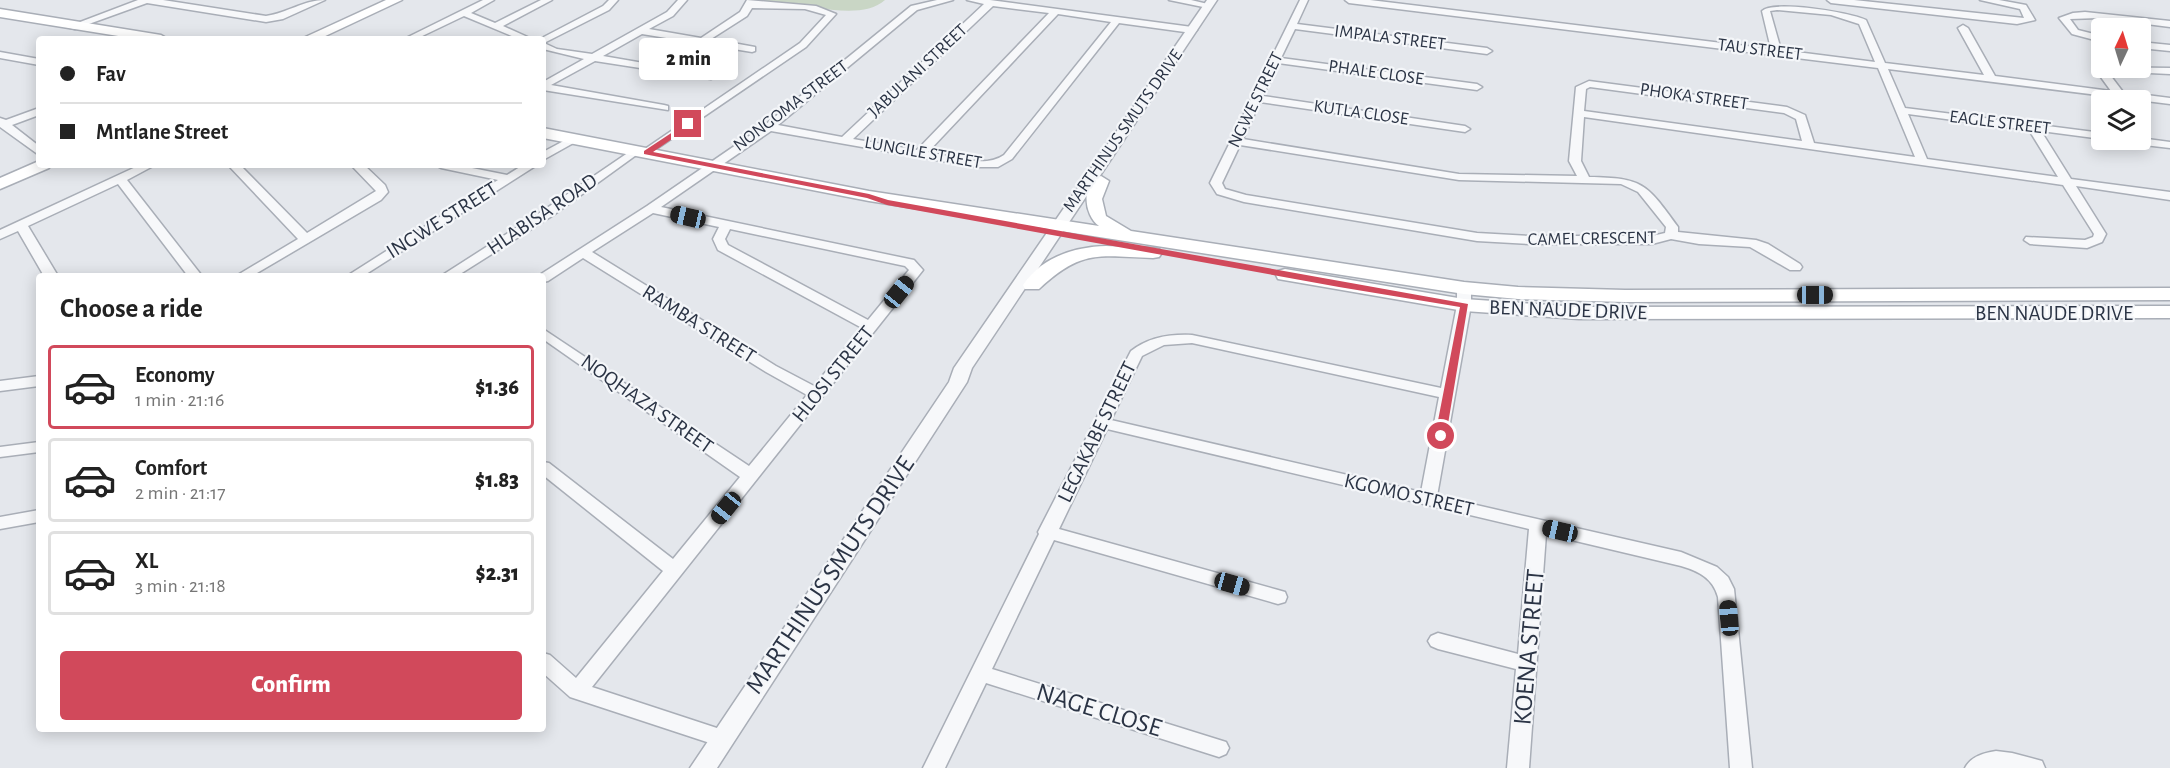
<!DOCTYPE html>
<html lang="en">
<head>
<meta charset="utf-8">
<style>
	body { margin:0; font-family:"Alegreya Sans",sans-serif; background:#f6f6f6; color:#222; height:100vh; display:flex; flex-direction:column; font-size:22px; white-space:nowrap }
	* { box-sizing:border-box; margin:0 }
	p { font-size:20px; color:#767676 }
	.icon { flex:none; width:33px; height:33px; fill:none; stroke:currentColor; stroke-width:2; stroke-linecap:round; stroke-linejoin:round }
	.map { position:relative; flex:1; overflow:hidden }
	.drawer { position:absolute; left:36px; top:273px; width:510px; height:459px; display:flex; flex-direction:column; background:#fff; border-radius:6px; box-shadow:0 3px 15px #0003 }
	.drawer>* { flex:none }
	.top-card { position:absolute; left:36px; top:36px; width:510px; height:132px; border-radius:6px; box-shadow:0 3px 15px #0003; display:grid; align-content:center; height:132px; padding:0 24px; background:#fff }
	.needle { width:39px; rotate:4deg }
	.controls { position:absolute; left:2091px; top:18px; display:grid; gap:12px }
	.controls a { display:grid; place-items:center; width:60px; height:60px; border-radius:6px; background:#fff; box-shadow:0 3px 15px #0003; font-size:30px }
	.end { position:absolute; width:27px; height:27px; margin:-14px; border:8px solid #d1495b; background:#fff; box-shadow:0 0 0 3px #fff }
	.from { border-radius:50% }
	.bubble { position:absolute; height:42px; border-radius:6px; background:#fff; box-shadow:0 3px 15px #0003; font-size:20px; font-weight:800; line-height:42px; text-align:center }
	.car { position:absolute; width:18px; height:36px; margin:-18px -9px; border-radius:8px; box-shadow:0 0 4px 2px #0007; background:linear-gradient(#222 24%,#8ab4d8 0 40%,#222 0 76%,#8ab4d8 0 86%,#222 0) }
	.top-card b { display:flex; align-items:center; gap:21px; height:57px; font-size:22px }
	.top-card b+b { border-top:2px solid #e0e0e0 }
	.top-card i { width:15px; height:15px; background:#222 }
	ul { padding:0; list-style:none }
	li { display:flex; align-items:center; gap:18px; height:84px; margin:0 12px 9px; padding:0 12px; border:3px solid #e0e0e0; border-radius:6px }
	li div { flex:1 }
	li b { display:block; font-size:22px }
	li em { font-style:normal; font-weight:800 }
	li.current { border-color:#d1495b }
	li>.icon { width:54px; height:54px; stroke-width:1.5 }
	h2 { padding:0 24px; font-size:27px; line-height:72px }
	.button { display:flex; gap:12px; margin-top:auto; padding:12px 24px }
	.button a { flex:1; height:69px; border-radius:6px; background:#d1495b; color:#fff; font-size:24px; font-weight:800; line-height:69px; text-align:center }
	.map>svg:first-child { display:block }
	.green { fill:#c9d6c5 }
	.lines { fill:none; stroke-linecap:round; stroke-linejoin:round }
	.minor-casing { stroke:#a9aeb7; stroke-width:3 }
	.tertiary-casing { stroke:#a9aeb7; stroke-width:3 }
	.secondary-casing { stroke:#a9aeb7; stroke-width:3 }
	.minor { fill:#f7f8fa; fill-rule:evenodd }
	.tertiary { fill:#f7f8fa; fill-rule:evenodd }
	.secondary { fill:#fff; fill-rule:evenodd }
	.route { fill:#d1495b }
	.labels { text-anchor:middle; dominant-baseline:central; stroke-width:4.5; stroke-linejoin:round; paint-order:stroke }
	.far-street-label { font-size:18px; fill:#2b3445; stroke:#f4f6f9 }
	.street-label { font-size:21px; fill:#2b3445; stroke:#f4f6f9 }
	.near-street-label { font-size:26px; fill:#2b3445; stroke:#f4f6f9 }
</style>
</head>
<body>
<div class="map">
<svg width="2170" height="768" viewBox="0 0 2170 768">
	<rect width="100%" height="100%" fill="#e4e7ec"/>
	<path class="green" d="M755,0H885C862,21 811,5 783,3C773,2 764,3 754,2Z"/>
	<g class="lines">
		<g class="minor-casing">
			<g id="minor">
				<path d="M138,0H163L266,16C287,13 304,0 325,0L283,19L266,22L147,3L75,29L67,27Z"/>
				<polygon points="483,0 494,0 471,13 495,23 541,0 552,0 503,26 532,39 519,39 464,16 416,39 404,39"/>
				<polygon points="609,0 618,0 609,10 544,43 557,49 592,54 667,12 678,0 687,0 673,16 649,29 701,38 740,12 747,0 816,6 836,14 806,47 646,156 642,155 642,151 800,43 826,15 805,9 752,8 747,16 711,39 755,47 755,51 752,52 642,34 603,56 707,74 711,75 711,79 595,61 551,85 664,105 668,106 668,110 543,90 543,82 584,59 543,49 543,39 540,39 603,6"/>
				<path d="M937,0H953L917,10L778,125L842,137L984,4L967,0H990L1192,27L1197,30L1192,33L1119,23L1012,159L998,167H976L771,131L661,207L909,259L914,260L923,270L592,687L729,732L732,738L729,744L722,747L570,697L543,673V653L550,655L576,678L663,571L543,475V462L549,463L673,559L740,477L543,339V329L749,466L807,395L766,372L583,258L548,281L543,282V276H538L647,206L765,125L911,6ZM993,6L1049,13L917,150L853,139ZM1058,14L1111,22L1004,155C984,169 951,156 928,152ZM653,213L719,227L713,239L718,250L862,328L814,386L776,366L592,252ZM730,229L905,266L909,270L868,320L728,245L725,239Z"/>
				<polygon points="1169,0 1191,0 1212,5 1208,8"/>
				<path d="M1300,0H1308L1297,24L1487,48L1492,51L1487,54L1295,29L1281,58L1477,84L1482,87L1477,90L1278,63L1263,96L1465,126L1470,129L1465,132L1260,102L1243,139L1459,174L1577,176L1569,161L1576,87L1589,81L1787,107L1805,115L1814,143L1915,157L1878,68L1349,3L1345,0H1370L1771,49L1762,11C1773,0 1849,12 1866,20L1885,63L1984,75L1958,28L1963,25L1968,28L1995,76L2111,91L2095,69L2097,67L2170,68V74L2107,71L2123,92L2170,98V104L1888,69L1905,108L2102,133V139L2041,131L2071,179L2170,192V200L2076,186L2106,234L2102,242L2087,248L2030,244L2024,240L2026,237L2085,240L2093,237L2094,234L2063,185L1584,117L1581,161L1589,177C1643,178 1646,183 1678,227V232L1756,240L1768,244L1800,264L1802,267L1800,270H1790L1750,247L1699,244L1671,239L1652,244H1530L1477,241L1244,202L1217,194L1210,183ZM1777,10L1831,15L1859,24L1875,62L1781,50L1770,11ZM1590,87L1784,113L1796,119L1802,141L1584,111L1586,89ZM1908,114L2029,130L2058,177L1927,159ZM1240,145L1459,180L1621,184L1638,192L1666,227L1665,233L1652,236H1530L1477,233L1246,195L1225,189L1222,183Z"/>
				<polygon points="1827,0 1854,0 2024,18 2020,9 1980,0 1999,0 2026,5 2035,20 2017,24 1831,3"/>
				<polygon points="2085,12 2170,21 2170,27 2099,18 2070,19 2078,30 2102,36 2102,42 2072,34 2059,18 2073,13"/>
				<polygon points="2140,42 2170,45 2170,51 2140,48"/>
				<polygon points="0,52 39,59 39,65 0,58"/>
				<polygon points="39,108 39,115 12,125 39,146 39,155 0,127 0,118 6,120"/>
				<polygon points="573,136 578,139 577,141 543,160 543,152"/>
				<polygon points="2140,138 2170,142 2170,148 2127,143 2121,140"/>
				<polygon points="635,148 641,151 639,153 552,216 457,276 441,276 544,210"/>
				<polygon points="140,165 155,165 127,180 202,276 188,276 118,184 28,226 58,276 44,276 18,231 0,239 0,230"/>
				<polygon points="228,165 240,165 307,233 376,191 351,165 364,165 385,185 388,192 381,200 252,276 236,276 298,239"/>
				<polygon points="435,165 457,165 507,175 523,165 537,165 363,276 347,276 498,180 441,168"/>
				<path d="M1464,284L1471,288V305L1437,496L1681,552L1717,567L1728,577L1734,589L1752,768H1730L1718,597C1713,578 1698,571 1681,566L1546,534L1529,768H1507L1516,669L1438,649L1431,646L1428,641L1431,636L1438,633L1518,654L1529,529L1107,429L1059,529L1278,590L1285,592L1287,597L1285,602L1278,604L1054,540L992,669L1226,742L1229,748L1226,754L1219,757L986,683L945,768H923L1039,534L1038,532L1131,351C1149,337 1170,334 1192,335L1441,388L1457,305V288ZM1192,343L1439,397L1421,492L1111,420L1142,356L1164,345Z"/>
				<polygon points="39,376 39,386 0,391 0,381"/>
				<polygon points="39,442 39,452 0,457 0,447"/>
				<polygon points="39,510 39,522 0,529 0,517"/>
				<path d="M1996,751L2012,753L2042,761L2045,768H1965C1971,756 1984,753 1996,751Z"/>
			</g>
		</g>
		<g class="tertiary-casing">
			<polygon id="tertiary" points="1207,0 1217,0 972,368 967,382 717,768 690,768 949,382 954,368"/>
		</g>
		<g class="secondary-casing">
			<g id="secondary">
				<polygon points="386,0 402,0 319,39 301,39"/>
				<polygon points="0,9 161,35 168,39 137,39 0,17"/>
				<path d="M543,128L869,191L1099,226C1084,216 1080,181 1101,176L1109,181L1102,199L1106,216L1131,231L1464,282L1518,287L1625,290L2170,288V300L1625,302L1518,299L1464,294L869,201L543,138Z"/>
				<polygon points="39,161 39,165 51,165 49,168 0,189 0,178"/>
				<path d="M1106,246L1153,248L1159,249L1162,253L1159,257L1153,258C1098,256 1082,249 1039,289H1025L1023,285C1042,257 1074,247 1106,246Z"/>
				<polygon points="1285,269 1464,299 1579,307 2170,306 2170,318 1579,319 1464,311 1278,279 1276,275 1278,271"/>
			</g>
		</g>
		<use href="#minor" class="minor"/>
		<use href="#tertiary" class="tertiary"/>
		<use href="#secondary" class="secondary"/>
	</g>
	<polygon class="route" points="688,122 691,126 653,152 869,194 888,200 1468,304 1446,436 1441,440 1435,436 1460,307 1339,287 887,205 867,198 644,154 644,151"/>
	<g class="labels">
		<g class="far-street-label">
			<text transform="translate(1390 38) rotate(7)">IMPALA STREET</text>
			<text transform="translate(1760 50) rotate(7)">TAU STREET</text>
			<text transform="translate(918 71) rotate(-43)">JABULANI STREET</text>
			<text transform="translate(1376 73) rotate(8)">PHALE CLOSE</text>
			<text transform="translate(1694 97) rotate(8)">PHOKA STREET</text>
			<text transform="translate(1256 100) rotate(-64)">NGWE STREET</text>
			<text transform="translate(791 106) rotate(-37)">NONGOMA STREET</text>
			<text transform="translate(1361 113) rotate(8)">KUTLA CLOSE</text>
			<text transform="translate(2000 123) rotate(7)">EAGLE STREET</text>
			<text transform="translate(1123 131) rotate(-55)">MARTHINUS SMUTS DRIVE</text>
			<text transform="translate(923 153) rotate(10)">LUNGILE STREET</text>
			<text transform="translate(1592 239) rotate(-1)">CAMEL CRESCENT</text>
		</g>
		<g class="street-label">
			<text transform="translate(542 214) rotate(-34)">HLABISA ROAD</text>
			<text transform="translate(442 220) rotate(-32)">INGWE STREET</text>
			<text transform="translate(1568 310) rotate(2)">BEN NAUDE DRIVE</text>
			<text x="2054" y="313">BEN NAUDE DRIVE</text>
			<text transform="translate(699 324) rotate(32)">RAMBA STREET</text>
			<text transform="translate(833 374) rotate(-51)">HLOSI STREET</text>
			<text transform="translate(647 404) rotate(35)">NOQHAZA STREET</text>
			<text transform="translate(1097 432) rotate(-64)">LEGAKABE STREET</text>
			<text transform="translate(1409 495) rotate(13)">KGOMO STREET</text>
		</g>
		<g class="near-street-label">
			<text transform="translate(830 575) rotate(-56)">MARTHINUS SMUTS DRIVE</text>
			<text transform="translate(1529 647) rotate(-85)">KOENA STREET</text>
			<text transform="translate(1099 710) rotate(17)">NAGE CLOSE</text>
		</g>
	</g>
</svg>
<div class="controls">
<a><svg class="needle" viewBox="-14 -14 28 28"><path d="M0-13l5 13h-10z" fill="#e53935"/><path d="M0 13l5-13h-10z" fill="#767676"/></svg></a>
<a><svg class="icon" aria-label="layers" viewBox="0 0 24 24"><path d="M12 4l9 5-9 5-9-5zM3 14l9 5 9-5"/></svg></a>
</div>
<i class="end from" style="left:1441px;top:436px"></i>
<i class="end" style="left:688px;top:124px"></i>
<div class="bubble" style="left:639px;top:38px;width:99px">2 min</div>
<i class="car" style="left:688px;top:217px;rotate:283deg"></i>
<i class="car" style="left:899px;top:292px;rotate:39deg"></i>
<i class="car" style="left:1815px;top:295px;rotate:90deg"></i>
<i class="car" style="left:726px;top:508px;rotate:219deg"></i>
<i class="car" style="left:1560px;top:531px;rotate:283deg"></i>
<i class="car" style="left:1232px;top:584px;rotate:106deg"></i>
<i class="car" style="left:1729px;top:618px;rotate:355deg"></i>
<div class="top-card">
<b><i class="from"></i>Fav</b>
<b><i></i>Mntlane Street</b>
</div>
<section class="drawer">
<h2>Choose a ride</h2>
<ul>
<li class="current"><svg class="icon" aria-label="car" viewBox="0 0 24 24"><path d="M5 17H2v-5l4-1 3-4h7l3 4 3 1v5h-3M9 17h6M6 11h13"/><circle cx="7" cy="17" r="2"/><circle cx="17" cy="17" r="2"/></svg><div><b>Economy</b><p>1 min · 21:16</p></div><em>$1.36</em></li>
<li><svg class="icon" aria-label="car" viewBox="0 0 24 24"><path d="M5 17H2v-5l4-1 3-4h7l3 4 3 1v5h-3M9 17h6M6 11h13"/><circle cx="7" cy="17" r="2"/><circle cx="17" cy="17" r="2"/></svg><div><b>Comfort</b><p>2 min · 21:17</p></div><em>$1.83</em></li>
<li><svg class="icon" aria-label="car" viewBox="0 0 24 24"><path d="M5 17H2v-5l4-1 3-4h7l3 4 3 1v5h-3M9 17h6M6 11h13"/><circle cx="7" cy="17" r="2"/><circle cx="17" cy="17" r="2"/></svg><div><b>XL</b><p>3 min · 21:18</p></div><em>$2.31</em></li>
</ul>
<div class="button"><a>Confirm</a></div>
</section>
</div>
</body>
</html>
